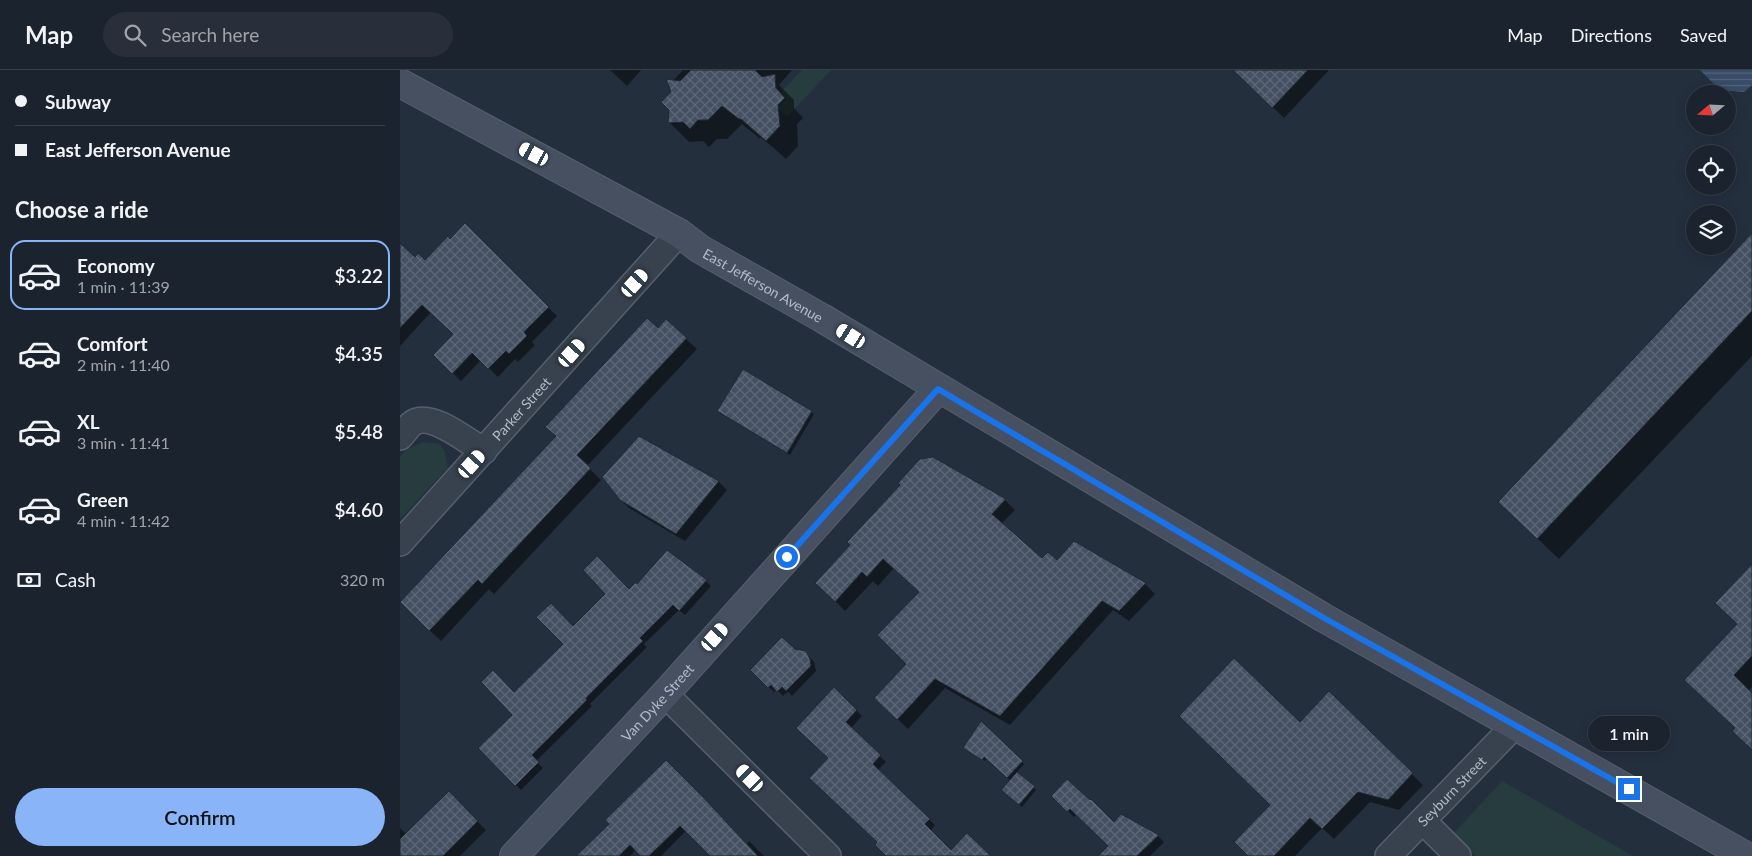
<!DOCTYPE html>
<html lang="en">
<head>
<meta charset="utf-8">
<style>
	body { margin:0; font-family:Lato,sans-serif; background:#282f3a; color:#f1f3f6; height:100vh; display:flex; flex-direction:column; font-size:19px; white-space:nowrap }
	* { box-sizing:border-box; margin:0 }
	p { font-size:16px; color:#a0a4aa }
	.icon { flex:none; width:28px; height:28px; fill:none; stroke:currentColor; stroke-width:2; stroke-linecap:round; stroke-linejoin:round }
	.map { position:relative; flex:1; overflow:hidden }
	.drawer { display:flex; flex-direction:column; background:#1b232e; width:400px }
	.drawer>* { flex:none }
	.hud { display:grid; align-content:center; height:110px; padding:0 15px; background:#1b232e }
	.needle { width:32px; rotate:251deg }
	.tools { position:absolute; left:1286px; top:15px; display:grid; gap:10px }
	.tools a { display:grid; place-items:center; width:50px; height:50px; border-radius:50%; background:#1b232e; box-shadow:0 2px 12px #0003,0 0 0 1px #39404a; font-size:25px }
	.end { position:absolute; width:22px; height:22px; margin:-11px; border:6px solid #1a73e8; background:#fff; box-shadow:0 0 0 2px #fff }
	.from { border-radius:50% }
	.bubble { position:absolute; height:35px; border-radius:18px; background:#1b232e; box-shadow:0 2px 12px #0003,0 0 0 1px #39404a; font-size:16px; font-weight:600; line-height:35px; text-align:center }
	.car { position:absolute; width:15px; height:30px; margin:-15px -8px; border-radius:6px; box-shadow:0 0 4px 1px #0007; background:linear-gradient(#fff 24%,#345 0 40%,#fff 0 76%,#345 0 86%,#fff 0) }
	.hud b { display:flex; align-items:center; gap:18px; height:48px; font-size:19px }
	.hud b+b { border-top:1px solid #39404a }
	.hud i { width:12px; height:12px; background:#f1f3f6 }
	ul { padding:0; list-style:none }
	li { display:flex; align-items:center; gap:15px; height:70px; margin:0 10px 8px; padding:0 5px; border:2px solid transparent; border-radius:15px }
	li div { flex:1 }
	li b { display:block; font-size:19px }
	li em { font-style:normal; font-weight:600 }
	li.on { border-color:#8ab4f8 }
	li>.icon { width:45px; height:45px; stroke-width:1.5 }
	h2 { padding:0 15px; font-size:22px; line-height:60px }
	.pay { display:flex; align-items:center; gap:12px; height:55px; padding:0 15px; font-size:19px }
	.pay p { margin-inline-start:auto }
	.action { display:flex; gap:10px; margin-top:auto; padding:10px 15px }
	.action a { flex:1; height:58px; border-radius:30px; background:#8ab4f8; color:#111; font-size:20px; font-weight:600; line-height:58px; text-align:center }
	header { display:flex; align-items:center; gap:30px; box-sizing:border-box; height:70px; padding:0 25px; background:#1b232e; border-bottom:1px solid #39404a }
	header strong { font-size:24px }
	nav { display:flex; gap:28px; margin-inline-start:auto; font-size:18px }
	.search { width:350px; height:45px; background:#282f3a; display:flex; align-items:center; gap:12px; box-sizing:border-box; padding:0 18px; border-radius:28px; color:#a0a4aa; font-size:19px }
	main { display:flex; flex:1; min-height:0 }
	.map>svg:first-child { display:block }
	.grass { fill:#263c3f }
	.water { fill:url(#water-rules) }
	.shadow { fill:#0007 }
	.building { fill:url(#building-cross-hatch); stroke:#1f2835 }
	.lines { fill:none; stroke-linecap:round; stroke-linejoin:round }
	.street-casing { stroke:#565f6c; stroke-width:28 }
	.secondary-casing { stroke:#565f6c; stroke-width:30 }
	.street { stroke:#38414e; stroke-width:25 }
	.secondary { stroke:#465061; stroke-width:28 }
	.route { stroke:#1a73e8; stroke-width:6 }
	.labels { text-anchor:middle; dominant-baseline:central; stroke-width:4.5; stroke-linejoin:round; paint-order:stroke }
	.street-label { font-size:14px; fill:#b4bcc9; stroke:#1d2633 }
</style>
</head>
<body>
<header>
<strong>Map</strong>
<div class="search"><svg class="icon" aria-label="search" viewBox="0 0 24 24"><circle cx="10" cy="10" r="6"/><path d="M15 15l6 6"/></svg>Search here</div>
<nav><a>Map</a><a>Directions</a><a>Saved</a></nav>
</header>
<main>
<section class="drawer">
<div class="hud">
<b><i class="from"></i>Subway</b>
<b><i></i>East Jefferson Avenue</b>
</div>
<h2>Choose a ride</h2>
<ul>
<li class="on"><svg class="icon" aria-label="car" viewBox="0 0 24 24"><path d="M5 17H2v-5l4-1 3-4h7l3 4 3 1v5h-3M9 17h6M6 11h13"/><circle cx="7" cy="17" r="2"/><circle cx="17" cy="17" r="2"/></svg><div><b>Economy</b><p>1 min · 11:39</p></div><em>$3.22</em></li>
<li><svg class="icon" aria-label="car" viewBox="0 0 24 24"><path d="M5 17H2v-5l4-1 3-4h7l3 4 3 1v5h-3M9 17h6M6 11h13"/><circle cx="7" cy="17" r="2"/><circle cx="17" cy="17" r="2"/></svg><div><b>Comfort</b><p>2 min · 11:40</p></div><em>$4.35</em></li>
<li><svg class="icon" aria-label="car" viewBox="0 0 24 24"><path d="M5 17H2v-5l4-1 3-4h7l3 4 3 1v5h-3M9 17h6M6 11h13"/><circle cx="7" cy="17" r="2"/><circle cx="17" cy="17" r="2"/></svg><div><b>XL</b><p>3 min · 11:41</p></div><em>$5.48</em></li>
<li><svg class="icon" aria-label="car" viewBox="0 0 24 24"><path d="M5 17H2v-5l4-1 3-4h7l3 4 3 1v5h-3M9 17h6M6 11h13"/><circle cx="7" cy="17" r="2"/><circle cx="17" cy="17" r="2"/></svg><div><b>Green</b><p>4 min · 11:42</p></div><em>$4.60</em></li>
</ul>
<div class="pay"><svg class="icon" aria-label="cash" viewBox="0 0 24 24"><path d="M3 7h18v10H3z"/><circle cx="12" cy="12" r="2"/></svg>Cash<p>320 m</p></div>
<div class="action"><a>Confirm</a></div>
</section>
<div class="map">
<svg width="1352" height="786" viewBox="0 0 1352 786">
	<defs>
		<pattern id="water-rules" width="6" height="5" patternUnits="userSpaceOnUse" patternTransform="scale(1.25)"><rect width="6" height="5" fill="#394c67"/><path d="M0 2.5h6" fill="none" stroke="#53647b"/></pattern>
		<pattern id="building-cross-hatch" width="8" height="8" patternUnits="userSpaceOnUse" patternTransform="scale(1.25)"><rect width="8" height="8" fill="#455162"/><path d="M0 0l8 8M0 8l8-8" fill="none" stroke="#5d6877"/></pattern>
	</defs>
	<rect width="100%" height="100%" fill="#242f3e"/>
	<g class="grass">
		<polygon points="402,0 431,0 387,47 377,38 386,29 380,23"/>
		<polygon points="23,372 40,374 45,382 48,398 0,449 0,387 6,380"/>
		<polygon points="1102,711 1233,786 1075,786 1053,764"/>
	</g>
	<polygon class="water" points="1300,0 1352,0 1352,15 1344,22 1320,20"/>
	<g class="shadow">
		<polygon points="210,0 241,0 227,16"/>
		<polygon points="283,0 392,0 379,15 394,30 394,38 403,48 397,54 398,76 386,89 362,68 359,68 342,54 327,69 317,69 309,77 303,71 289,72 270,53 272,23 269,15"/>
		<polygon points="834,0 929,0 884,48"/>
		<polygon points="65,155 157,246 132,272 135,275 118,292 115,289 98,307 81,290 61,311 34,285 54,265 31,242 0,276 0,175 15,189 25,191 50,170"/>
		<polygon points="1352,164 1352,286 1159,489 1121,453"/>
		<polygon points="258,259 286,269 297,279 187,396 201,410 94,524 89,519 41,571 1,533"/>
		<polygon points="343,300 414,344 390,385 321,343"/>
		<polygon points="240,367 319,412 327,420 285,471 229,438 221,430"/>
		<polygon points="533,389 605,430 615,440 601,454 642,490 657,492 674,472 745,514 755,524 729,551 713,540 610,655 545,618 508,659 486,638 507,594 521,523 494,498 478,516 473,511 445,541 427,523"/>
		<polygon points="1352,496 1352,617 1348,621 1352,624 1352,679 1336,659 1301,625 1338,554"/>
		<polygon points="306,511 311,516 285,545 279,540 244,574 247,577 190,634 192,636 136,691 143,698 121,720 80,678 114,645 115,624 165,574 173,557 237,516"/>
		<polygon points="395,581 405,582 414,592 416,601 392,626 388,622 383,626 377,620 374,622 352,600"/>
		<polygon points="434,618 462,646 451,658 486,692 478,700 535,755 530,761 551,781 588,786 487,786 429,688"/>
		<polygon points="929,623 1023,715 999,740 970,732 934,769 922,758 895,786 849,786 872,735 900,653"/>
		<polygon points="581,653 624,694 616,703 636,720 622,737 603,720 611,711 587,688 585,691 567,680"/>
		<polygon points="266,691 346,775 349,771 364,786 312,786 287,760 261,786 242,786 236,780 230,786 177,786 210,754"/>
		<polygon points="49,723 86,760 60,786 0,786 0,758 6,764"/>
		<polygon points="653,726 714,753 758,766 764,772 750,786 700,786 709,776 677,744 674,747"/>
	</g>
	<g class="building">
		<polygon points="291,0 355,0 362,7 375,4 376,18 385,28 378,35 380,56 366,71 341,49 339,49 322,36 308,50 298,50 290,59 283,52 268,53 269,40 261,32 271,22 266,9 280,11"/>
		<polygon points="833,0 908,0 872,38"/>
		<polygon points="65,153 149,237 124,262 127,266 109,284 106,281 88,299 72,283 52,304 33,285 53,264 22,235 0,258 0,173 15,187 18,183 25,190 48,166 50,169"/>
		<polygon points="1352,163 1352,241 1137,469 1098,432"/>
		<polygon points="247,248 258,258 266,249 287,268 177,385 191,398 82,514 78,510 29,561 0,532 156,366 145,357"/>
		<polygon points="343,299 412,341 387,383 317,341"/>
		<polygon points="239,366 319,411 276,464 220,430 202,407"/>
		<polygon points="533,387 606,429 592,444 642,488 648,482 657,490 674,471 746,513 719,541 702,531 600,646 535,609 497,650 474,628 506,594 477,565 519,522 483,489 467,507 462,502 435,532 415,513 450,475 447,472 500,415 498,413 520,389"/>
		<polygon points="267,480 307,510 279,541 273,535 240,568 243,571 186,628 187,630 132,685 139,692 115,716 78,678 112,645 81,612 93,600 114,622 163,574 136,547 151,533 173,556 205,524 183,500 197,486 229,519 236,512 237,514"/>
		<polygon points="1352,494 1352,586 1334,605 1352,623 1352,680 1332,661 1335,658 1284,610 1337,554 1315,533"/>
		<polygon points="382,567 395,579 406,581 410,589 411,596 386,621 382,617 377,622 371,615 368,618 350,600"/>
		<polygon points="834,588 900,652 929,621 1013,703 988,730 958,722 922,759 910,748 874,786 848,786 834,772 870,735 779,646"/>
		<polygon points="434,617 457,640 446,652 481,685 473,694 530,749 525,754 551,780 567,763 591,786 486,786 475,775 477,772 409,708 428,688 396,658"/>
		<polygon points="581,651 623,691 607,708 584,687 582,690 563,678"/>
		<polygon points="266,690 302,726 358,786 310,786 280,756 249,786 240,786 230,775 219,786 176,786 209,754 205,750"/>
		<polygon points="617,702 635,716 619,735 601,720"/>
		<polygon points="667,709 690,730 691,729 714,752 721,744 759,765 737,786 698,786 708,776 670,739 667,742 651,726"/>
		<polygon points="49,721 78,751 43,786 0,786 0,769"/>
	</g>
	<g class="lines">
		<g class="street-casing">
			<g id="street">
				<path d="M0,367C5,362 10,353 17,351C36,345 68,372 84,381"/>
				<path id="s1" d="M0,473L279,163"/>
				<polyline points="265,624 428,786"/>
				<polyline points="1023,751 1058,786"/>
				<path id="s2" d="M988,786L1115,655"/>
			</g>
		</g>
		<g class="secondary-casing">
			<g id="secondary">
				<path id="s3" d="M0,13L279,163L300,179L422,248L924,548L1346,786"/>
				<path id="s4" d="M114,786L265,624L538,319"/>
			</g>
		</g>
		<use href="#street" class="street"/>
		<use href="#secondary" class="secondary"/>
	</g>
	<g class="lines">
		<polyline class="route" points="387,487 538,319 924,548 1229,719"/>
	</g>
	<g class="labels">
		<g class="street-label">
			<text stroke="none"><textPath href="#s3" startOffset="416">East Jefferson Avenue</textPath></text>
			<text stroke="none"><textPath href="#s1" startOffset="181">Parker Street</textPath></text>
			<text stroke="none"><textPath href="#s4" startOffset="210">Van Dyke Street</textPath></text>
			<text stroke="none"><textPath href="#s2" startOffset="91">Seyburn Street</textPath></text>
		</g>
	</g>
</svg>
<div class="tools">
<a><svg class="needle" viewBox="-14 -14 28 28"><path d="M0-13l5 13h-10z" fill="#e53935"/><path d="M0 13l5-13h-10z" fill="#a0a4aa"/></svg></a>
<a><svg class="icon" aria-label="locate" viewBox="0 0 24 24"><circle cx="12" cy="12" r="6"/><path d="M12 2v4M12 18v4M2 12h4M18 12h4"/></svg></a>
<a><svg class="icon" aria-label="layers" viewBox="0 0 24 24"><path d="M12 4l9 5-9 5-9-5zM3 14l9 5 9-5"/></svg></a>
</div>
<i class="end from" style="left:387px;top:487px"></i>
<i class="end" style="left:1229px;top:719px"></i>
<div class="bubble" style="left:1188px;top:646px;width:82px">1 min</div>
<i class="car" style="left:134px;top:84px;rotate:298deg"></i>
<i class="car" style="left:235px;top:213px;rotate:42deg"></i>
<i class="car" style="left:451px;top:266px;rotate:302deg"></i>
<i class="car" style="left:172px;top:283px;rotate:42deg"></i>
<i class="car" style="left:72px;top:394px;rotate:42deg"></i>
<i class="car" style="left:315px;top:567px;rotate:42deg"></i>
<i class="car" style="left:350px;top:708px;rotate:315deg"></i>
</div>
</main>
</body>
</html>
